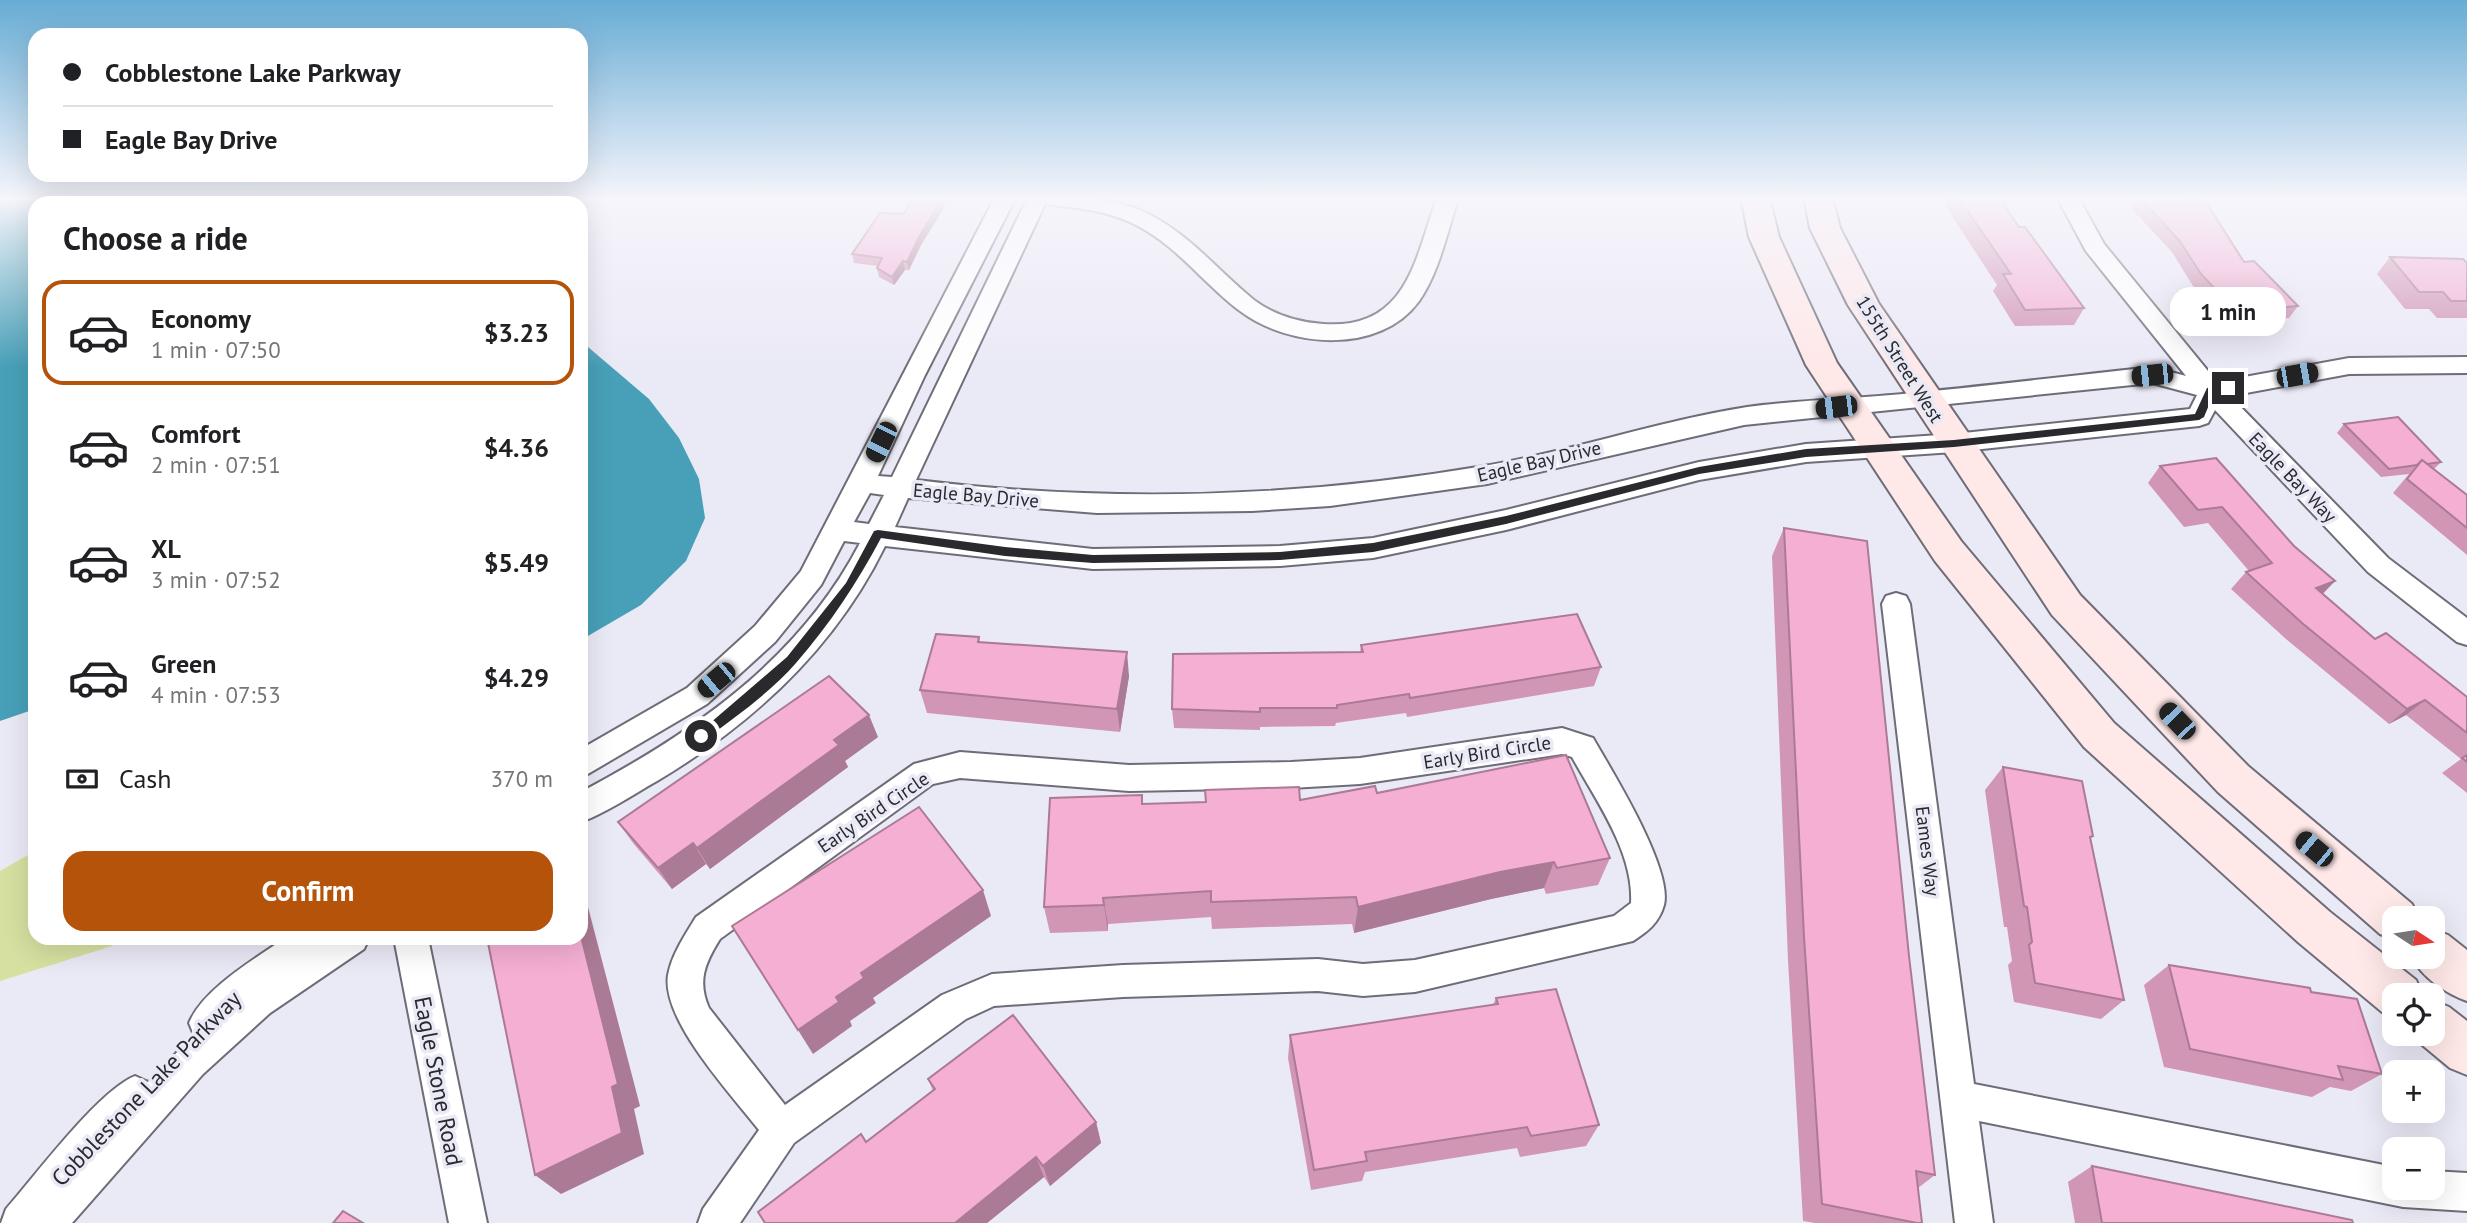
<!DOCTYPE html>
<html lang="en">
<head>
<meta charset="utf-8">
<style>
	body { margin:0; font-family:"PT Sans",sans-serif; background:#f2f2f2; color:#202124; height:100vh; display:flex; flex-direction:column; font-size:26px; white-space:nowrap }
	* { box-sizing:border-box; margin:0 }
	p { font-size:23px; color:#757577 }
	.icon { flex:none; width:38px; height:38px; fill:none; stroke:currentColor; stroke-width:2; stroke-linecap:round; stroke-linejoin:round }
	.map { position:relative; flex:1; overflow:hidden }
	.drawer { position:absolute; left:28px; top:196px; width:560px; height:749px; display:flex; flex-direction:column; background:#fff; border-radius:21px; box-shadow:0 7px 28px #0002 }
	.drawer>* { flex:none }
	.guide { position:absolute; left:28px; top:28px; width:560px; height:154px; border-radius:21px; box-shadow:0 7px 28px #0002; display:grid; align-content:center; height:154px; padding:0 35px; background:#fff }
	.needle { width:46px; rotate:102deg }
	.controls { position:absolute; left:2382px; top:906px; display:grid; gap:14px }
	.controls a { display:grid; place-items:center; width:63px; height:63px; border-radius:14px; background:#fff; box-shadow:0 7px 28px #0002; font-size:35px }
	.end { position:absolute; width:32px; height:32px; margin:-16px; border:9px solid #2a2a2e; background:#fff; box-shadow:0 0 0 4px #fff }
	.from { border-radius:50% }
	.bubble { position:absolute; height:49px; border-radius:21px; background:#fff; box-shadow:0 7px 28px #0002; font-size:23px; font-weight:700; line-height:49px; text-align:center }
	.car { position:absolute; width:21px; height:42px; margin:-21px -10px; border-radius:9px; box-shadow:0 0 5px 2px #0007; background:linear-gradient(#222 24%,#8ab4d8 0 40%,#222 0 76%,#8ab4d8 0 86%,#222 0) }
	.guide b { display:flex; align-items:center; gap:24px; height:66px; font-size:26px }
	.guide b+b { border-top:2px solid #e0e0e0 }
	.guide i { width:18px; height:18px; background:#202124 }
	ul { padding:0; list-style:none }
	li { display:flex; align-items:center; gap:21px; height:105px; margin:0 14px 10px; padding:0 21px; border:4px solid transparent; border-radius:21px }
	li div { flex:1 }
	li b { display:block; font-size:26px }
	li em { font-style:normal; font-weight:700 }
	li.on { border-color:#b45309 }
	li>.icon { width:63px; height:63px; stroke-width:1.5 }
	h2 { padding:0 35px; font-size:32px; line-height:84px }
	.pay { display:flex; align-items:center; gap:18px; height:77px; padding:0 35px; font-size:26px }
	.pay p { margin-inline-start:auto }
	.primary-button { display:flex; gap:14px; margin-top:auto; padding:14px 35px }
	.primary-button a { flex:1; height:80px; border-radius:21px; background:#b45309; color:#fff; font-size:28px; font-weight:700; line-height:80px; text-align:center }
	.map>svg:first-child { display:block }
	.green { fill:#d6e0a0 }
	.water { fill:#47a0b8 }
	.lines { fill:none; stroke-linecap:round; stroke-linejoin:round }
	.street-casing { stroke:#6d6c77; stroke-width:4 }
	.secondary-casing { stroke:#6d6c77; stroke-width:4 }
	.street { fill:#fff; fill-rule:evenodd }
	.secondary { fill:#ffe8e8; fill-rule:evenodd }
	.wall { fill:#d296b5 }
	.shaded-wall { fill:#ab7a94 }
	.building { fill:#f4afd3; stroke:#ab7a94; stroke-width:2 }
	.route { fill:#2a2a2e }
	.labels { text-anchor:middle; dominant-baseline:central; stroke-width:7; stroke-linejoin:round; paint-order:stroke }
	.street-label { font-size:19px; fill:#2a2a2e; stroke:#eae9f6 }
	.near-street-label { font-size:23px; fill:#2a2a2e; stroke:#eae9f6 }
</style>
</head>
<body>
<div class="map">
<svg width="2467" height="1223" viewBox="0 0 2467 1223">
	<rect width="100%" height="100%" fill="#eae9f6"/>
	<polygon class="green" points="35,851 35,938 113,938 112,946 0,981 0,871"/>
	<g class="water">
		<polygon points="0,197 519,197 518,203 35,203 35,709 0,721"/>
		<polygon points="581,341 649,399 679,438 699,479 705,518 686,561 641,605 581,640"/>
	</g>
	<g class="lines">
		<g class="street-casing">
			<g id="street">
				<path d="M995,197H1016L925,375L878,476L892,477L1028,197C1067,197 1105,195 1142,211C1187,231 1217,270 1254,300C1274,315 1298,322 1323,324C1407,330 1415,260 1437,197H1459C1447,231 1440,271 1419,301C1380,355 1289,348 1240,311C1204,284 1178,247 1138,226C1109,210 1077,208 1045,204L916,480C1105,503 1297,498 1484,466C1573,451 1658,421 1747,407C1799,400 1851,399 1903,394C1986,386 2069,376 2152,367L2186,376L2086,251L2057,197H2078L2104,244L2217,382L2349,358L2467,357V373L2349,374L2230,396L2388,558L2467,618V645L2457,642L2368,572L2215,410L2208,423L2199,426L1954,452L1806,462L1699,480L1506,530L1373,558L1280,566L1093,569L885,546C835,648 754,723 657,781C632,795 608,812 581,822V792C694,732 800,659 860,543L844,541L821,585L775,642L707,704L581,778V749L687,688L755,626L801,571ZM2152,383L2197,395L2190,409L1954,434L1806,444L1699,462L1506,510L1373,538L1280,546L1093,549L895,527L908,498L1097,513L1252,511L1330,506L1487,484L1744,425ZM870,493L884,495L869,524L854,522Z"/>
				<polygon points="1896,593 1906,596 1910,604 1974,1084 2394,1167 2394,1188 2432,1188 2432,1171 2467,1173 2467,1211 2403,1207 1979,1121 1993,1223 1955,1223 1882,604 1886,596"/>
				<path d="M1562,728L1593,738C1612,771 1673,869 1664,905C1659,923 1647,932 1633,941L1415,992L1363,996L1318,991L1123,997L994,1006L966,1019L794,1143L740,1223H698L703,1209L759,1130C732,1095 661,1020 668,975C672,954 685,935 696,917L914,764L960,752L1129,765L1291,762L1360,758ZM1562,754L1572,757C1595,799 1634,852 1631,903L1614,916L1415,960L1363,964L1318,959L1123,965L992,974L942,995L785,1105L709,1008C697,981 705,963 720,939L933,784L960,778L1129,791L1291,788L1360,784Z"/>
				<path d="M285,938H369L364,949L270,1013L203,1074L72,1223H1L6,1209C35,1176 98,1091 135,1076L148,1082L194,1035L189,1023C203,989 255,959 285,938Z"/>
				<polygon points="394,938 428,938 487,1223 449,1223"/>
			</g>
		</g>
		<g class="secondary-casing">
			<g id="secondary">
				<polygon points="1741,197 1769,197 1779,237 1837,363 1961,541 2114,723 2330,912 2416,980 2423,996 2394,996 2394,1017 2382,1012 2298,942 2084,747 1935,561 1806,365 1749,237"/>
				<polygon points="1804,197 1832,197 1840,228 1879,304 2080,595 2248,766 2412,904 2419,919 2394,919 2394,939 2380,934 2218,792 2052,615 1848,305 1810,228"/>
				<path d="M2432,929L2448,935L2467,950V1001C2447,994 2421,977 2412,957H2432Z"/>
				<polygon points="2432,1000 2449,1007 2467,1021 2467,1075 2450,1068 2415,1039 2413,1034 2432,1034"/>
			</g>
		</g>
		<use href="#street" class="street"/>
		<use href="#secondary" class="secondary"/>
	</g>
	<g class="wall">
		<polygon points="1944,197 2002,197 2004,205 2019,227 2084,308 2074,325 2015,326 1993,291 1997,285 1948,210"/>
		<polygon points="2138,197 2159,197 2244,262 2298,306 2289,318 2234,323 2225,313 2218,314 2193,286 2172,252 2131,208"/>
		<polygon points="945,206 921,245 909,270 905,270 894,285 879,277 877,268 878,266 854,263 852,254 904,214"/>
		<polygon points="2390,257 2467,263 2467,318 2437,318 2429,309 2405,309 2377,274"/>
		<polygon points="2344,424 2441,462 2434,469 2467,495 2467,555 2393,493 2409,474 2381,477 2337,433"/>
		<polygon points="2160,466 2294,546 2335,581 2323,594 2375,639 2467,697 2467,793 2442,773 2461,759 2406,715 2389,724 2286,639 2231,589 2246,572 2249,571 2208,523 2184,527 2148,483"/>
		<polygon points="1784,528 1909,956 1935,1175 1918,1188 1922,1223 1815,1223 1803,1221 1788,960 1772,556"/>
		<polygon points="979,637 980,643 1129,676 1120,732 927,713 920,690"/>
		<polygon points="1361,645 1601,667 1594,686 1407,717 1406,713 1336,723 1335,726 1260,727 1260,730 1174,728 1172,709 1360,653"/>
		<polygon points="878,737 845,761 848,767 710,869 706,864 672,889 633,843 618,822"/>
		<polygon points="2003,767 2093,836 2090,839 2124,1000 2101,1019 2014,1002 2008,965 2012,961 2007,927 2004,927 1985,790"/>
		<polygon points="1377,793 1610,858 1598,885 1546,894 1544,888 1491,899 1354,933 1352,924 1212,929 1211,917 1108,924 1108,931 1050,933 1044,907 1142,795 1143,804 1300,800"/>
		<polygon points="2169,965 2311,992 2382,1074 2351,1091 2330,1087 2312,1097 2164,1067 2144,985"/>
		<polygon points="1496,998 1599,1125 1586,1146 1520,1157 1517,1148 1365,1172 1362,1181 1311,1190 1288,1058 1290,1035 1493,1005"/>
		<polygon points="928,1079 1096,1122 1101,1143 1050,1186 1044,1177 987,1223 765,1223 866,1142 933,1091"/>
		<polygon points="2092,1166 2353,1223 2075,1223 2068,1182"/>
	</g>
	<g class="shaded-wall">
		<polygon points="943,197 945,206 921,245 909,270 907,262 919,237"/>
		<polygon points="903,261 905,270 894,285 892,277"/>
		<polygon points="2335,581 2319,597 2316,588"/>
		<polygon points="1127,652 1129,676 1120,732 1117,709"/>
		<polygon points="2425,700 2406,715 2389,724 2407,709"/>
		<polygon points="869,715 878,737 845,761 848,767 710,869 697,848 834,740"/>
		<polygon points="693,843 706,864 672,889 658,868"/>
		<polygon points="1554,862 1544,888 1491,899 1354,933 1358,907 1500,872"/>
		<polygon points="581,882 582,884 640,1106 634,1109 644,1154 561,1194 535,1175 581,936"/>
		<polygon points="983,890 991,916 873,998 876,1003 850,1021 852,1026 813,1054 798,1030 836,997 861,973"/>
		<polygon points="1103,898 1108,924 1108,931 1104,905"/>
		<polygon points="1096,1122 1101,1143 1050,1186 1043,1166"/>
		<polygon points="1036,1157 1044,1177 987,1223 955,1223"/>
	</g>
	<g class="building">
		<polygon points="912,197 943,197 919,237 907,262 903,261 892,277 877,268 882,258 852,254 880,213 904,214"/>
		<polygon points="1958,197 2002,197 2004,205 2019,227 2025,227 2084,308 2025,310 2003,274 2011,274"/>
		<polygon points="2139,197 2204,199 2244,262 2254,261 2298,306 2243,311 2234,301 2227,302 2201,274 2179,240"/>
		<polygon points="2390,257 2463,259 2467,263 2467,301 2451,301 2443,292 2419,292"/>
		<polygon points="2398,417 2441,462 2427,464 2422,460 2417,465 2389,469 2344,424"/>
		<polygon points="2216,458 2294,546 2335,581 2316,588 2375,639 2386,633 2467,697 2467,733 2425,700 2407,709 2302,623 2246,572 2272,563 2222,507 2198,510 2160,466"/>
		<polygon points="2422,460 2467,495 2467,528 2407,479"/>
		<polygon points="1784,528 1867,541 1909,956 1935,1175 1916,1171 1922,1223 1917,1223 1822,1204 1804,937"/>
		<polygon points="1577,614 1601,667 1410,698 1409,694 1337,705 1337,708 1260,708 1260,712 1172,709 1173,654 1363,652 1361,645"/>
		<polygon points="936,634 979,637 978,642 1127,652 1117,709 920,690"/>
		<polygon points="829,676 869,715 834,740 839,745 775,791 697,848 693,843 658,868 618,822"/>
		<polygon points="1566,755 1610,858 1557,868 1554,862 1500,872 1358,907 1356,897 1211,902 1211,891 1103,898 1104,905 1044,907 1050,798 1142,795 1142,804 1206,802 1205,790 1299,787 1300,800 1375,786 1377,793"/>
		<polygon points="2467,755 2467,762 2462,758"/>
		<polygon points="2003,767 2082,781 2093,836 2090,837 2124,1000 2035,983 2029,945 2032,942 2027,907 2024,906"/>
		<polygon points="919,807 983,890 861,973 864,978 836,997 839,1002 798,1030 732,926"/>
		<polygon points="581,936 618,1084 612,1087 622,1133 535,1175 487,938 581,938"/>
		<polygon points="2169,965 2310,988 2311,992 2357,999 2382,1074 2338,1066 2343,1080 2190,1049"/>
		<polygon points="1556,989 1599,1125 1531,1136 1527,1127 1365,1152 1367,1161 1314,1170 1290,1035 1498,1004 1496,998"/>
		<polygon points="1013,1015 1096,1122 1043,1166 1036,1157 955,1223 765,1223 758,1212 861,1134 866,1142 935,1089 928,1079"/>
		<polygon points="2092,1166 2352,1220 2353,1223 2102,1223"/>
		<polygon points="343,1211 363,1223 333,1223"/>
	</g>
	<linearGradient id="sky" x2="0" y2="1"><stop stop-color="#67acd5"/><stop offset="0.54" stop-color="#f6f5fb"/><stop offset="1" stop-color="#f6f5fb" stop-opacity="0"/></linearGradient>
	<rect width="2467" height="368" fill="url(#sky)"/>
	<path class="route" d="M2228,384L2231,385V390L2214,393L2204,417L2199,420L1954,447L1806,457L1699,474L1506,524L1373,552L1280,560L1093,563L1005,556L881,538C857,583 830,624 796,663C770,693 736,716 705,740H697L695,736L787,657L846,583L874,531L878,530L1005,547L1093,555L1280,552L1373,543L1506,516L1699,467L1806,449L1954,440L2195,414L2207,388Z"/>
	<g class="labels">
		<g class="street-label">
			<text transform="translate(1900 359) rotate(58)">155th Street West</text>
			<text transform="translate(1539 461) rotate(-13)">Eagle Bay Drive</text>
			<text transform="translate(2293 477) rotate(46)">Eagle Bay Way</text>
			<text transform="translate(976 495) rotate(5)">Eagle Bay Drive</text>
			<text transform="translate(1487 752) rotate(-9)">Early Bird Circle</text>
			<text transform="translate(873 812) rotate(-34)">Early Bird Circle</text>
			<text transform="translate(1928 851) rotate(83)">Eames Way</text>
		</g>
		<g class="near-street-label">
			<text transform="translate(439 1081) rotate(79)">Eagle Stone Road</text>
			<text transform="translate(146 1088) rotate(-46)">Cobblestone Lake Parkway</text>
		</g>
	</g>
</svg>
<div class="controls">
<a><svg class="needle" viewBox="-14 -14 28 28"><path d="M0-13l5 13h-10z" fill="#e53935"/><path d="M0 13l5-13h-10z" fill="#757577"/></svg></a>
<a><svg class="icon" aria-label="locate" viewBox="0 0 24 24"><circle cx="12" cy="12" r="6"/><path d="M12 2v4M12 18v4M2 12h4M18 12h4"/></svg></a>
<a>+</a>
<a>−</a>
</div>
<i class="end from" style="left:701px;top:736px"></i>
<i class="end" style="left:2228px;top:388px"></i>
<div class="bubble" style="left:2170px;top:287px;width:116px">1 min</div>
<i class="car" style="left:2152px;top:375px;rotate:264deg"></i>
<i class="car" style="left:2297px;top:375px;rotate:80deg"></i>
<i class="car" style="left:1836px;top:407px;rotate:263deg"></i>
<i class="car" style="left:881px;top:442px;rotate:206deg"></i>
<i class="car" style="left:716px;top:680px;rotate:230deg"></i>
<i class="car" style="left:2177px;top:721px;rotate:316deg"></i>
<i class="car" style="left:2314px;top:849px;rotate:310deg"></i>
<div class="guide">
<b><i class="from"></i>Cobblestone Lake Parkway</b>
<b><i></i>Eagle Bay Drive</b>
</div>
<section class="drawer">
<h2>Choose a ride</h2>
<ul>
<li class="on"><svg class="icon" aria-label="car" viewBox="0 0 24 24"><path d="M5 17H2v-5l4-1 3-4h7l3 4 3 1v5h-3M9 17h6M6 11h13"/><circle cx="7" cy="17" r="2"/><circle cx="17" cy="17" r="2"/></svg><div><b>Economy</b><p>1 min · 07:50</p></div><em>$3.23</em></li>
<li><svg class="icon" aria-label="car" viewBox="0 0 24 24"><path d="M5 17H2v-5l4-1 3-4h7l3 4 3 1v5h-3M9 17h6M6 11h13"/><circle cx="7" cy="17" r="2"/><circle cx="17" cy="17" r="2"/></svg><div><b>Comfort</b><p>2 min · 07:51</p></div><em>$4.36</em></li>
<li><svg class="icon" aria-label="car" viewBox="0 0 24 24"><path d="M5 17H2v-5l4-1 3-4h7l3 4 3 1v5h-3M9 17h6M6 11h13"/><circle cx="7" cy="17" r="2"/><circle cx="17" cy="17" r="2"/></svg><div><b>XL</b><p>3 min · 07:52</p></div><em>$5.49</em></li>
<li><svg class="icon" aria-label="car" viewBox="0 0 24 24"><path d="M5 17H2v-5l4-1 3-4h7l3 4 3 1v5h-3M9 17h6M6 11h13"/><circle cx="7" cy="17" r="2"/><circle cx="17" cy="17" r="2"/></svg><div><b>Green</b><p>4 min · 07:53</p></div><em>$4.29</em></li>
</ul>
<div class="pay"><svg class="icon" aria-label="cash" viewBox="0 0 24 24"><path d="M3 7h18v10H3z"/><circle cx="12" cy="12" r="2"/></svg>Cash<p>370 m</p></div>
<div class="primary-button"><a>Confirm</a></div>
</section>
</div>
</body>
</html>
